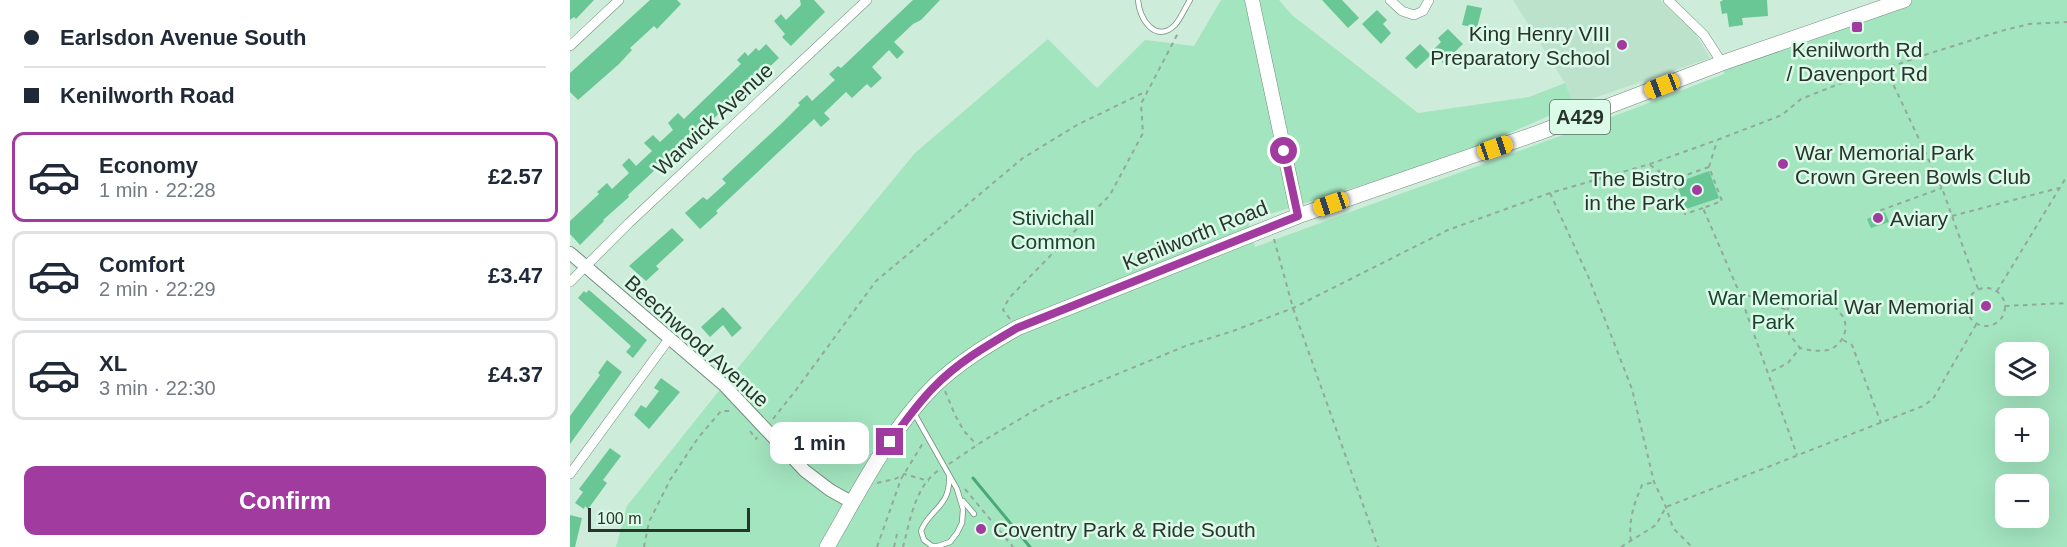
<!DOCTYPE html>
<html lang="en">
<head>
<meta charset="utf-8">
<style>
	body { margin:0; font-family:Helvetica,sans-serif; background:#f6f6f7; color:#1f2937; height:100vh; display:flex; flex-direction:column; font-size:22px; white-space:nowrap }
	* { box-sizing:border-box; margin:0 }
	p { font-size:20px; color:#747a83 }
	.icon { flex:none; width:33px; height:33px; fill:none; stroke:currentColor; stroke-width:2; stroke-linecap:round; stroke-linejoin:round }
	.map { position:relative; flex:1; overflow:hidden }
	.details { display:flex; flex-direction:column; background:#fff; width:570px }
	.details>* { flex:none }
	.hud { display:grid; align-content:center; height:132px; padding:0 24px; background:#fff }
	.controls { position:absolute; left:1425px; top:342px; display:grid; gap:12px }
	.controls a { display:grid; place-items:center; width:54px; height:54px; border-radius:12px; background:#fff; box-shadow:0 6px 24px #0002; font-size:30px }
	.scale { position:absolute; left:18px; bottom:15px; width:162px; box-sizing:border-box; padding-left:6px; border:3px solid #29342d; border-top:0; font-size:16px; line-height:21px; white-space:nowrap; color:#29342d; -webkit-text-stroke:4px #dbfae7; paint-order:stroke }
	.end { position:absolute; width:27px; height:27px; margin:-14px; border:8px solid #a13ba0; background:#fff; box-shadow:0 0 0 3px #fff }
	.from { border-radius:50% }
	.bubble { position:absolute; height:42px; border-radius:12px; background:#fff; box-shadow:0 6px 24px #0002; font-size:20px; font-weight:600; line-height:42px; text-align:center }
	.car { position:absolute; width:18px; height:36px; margin:-18px -9px; border-radius:8px; box-shadow:0 0 4px 2px #0007; background:linear-gradient(#f5c518 24%,#345 0 40%,#f5c518 0 76%,#345 0 86%,#f5c518 0) }
	.hud b { display:flex; align-items:center; gap:21px; height:57px; font-size:22px }
	.hud b+b { border-top:2px solid #e0e1e3 }
	.hud i { width:15px; height:15px; background:#1f2937 }
	ul { padding:0; list-style:none }
	li { display:flex; align-items:center; gap:18px; height:90px; margin:0 12px 9px; padding:0 12px; border:3px solid #e0e1e3; border-radius:12px }
	li div { flex:1 }
	li b { display:block; font-size:22px }
	li em { font-style:normal; font-weight:600 }
	li.active { border-color:#a13ba0 }
	li>.icon { width:54px; height:54px; stroke-width:1.5 }
	.action { display:flex; gap:12px; margin-top:auto; padding:12px 24px }
	.action a { flex:1; height:69px; border-radius:12px; background:#a13ba0; color:#fff; font-size:24px; font-weight:600; line-height:69px; text-align:center }
	main { display:flex; flex:1; min-height:0 }
	.map>svg:first-child { display:block }
	.built { fill:#bce2cc }
	.green { fill:#a3e5bf; fill-rule:evenodd }
	.lines { fill:none; stroke-linecap:round; stroke-linejoin:round }
	.stream { stroke:#4aa879; stroke-width:3 }
	.building { fill:#69c695 }
	.service-casing { stroke:#728d7d; stroke-width:6 }
	.minor-casing { stroke:#728d7d; stroke-width:10 }
	.tertiary-casing { stroke:#728d7d; stroke-width:14 }
	.secondary-casing { stroke:#728d7d; stroke-width:15 }
	.primary-casing { stroke:#728d7d; stroke-width:16 }
	.path { stroke:#92a99b; stroke-width:2; stroke-dasharray:4.5 4.5; stroke-linecap:butt }
	.service { stroke:#fff; stroke-width:4.5 }
	.minor { stroke:#fff; stroke-width:9 }
	.tertiary { stroke:#fff; stroke-width:12 }
	.secondary { stroke:#fff; stroke-width:14 }
	.primary { stroke:#fff; stroke-width:15 }
	.route { stroke:#a13ba0; stroke-width:8 }
	.poi-dot { fill:#a13ba0; stroke:#dbfae7; stroke-width:2 }
	.labels { text-anchor:middle; dominant-baseline:central; stroke-width:5; stroke-linejoin:round; paint-order:stroke }
	.shield { fill:#dbfae7; stroke:#5e6f65; stroke-width:1.5 }
	.shield-label { font-size:20px; font-weight:bold; fill:#29342d }
	.poi-label { font-size:21px; fill:#29342d; stroke:#dbfae7; text-anchor:end }
	.street-label { font-size:21px; fill:#29342d; stroke:#dbfae7 }
	.park-label { font-size:21px; fill:#1b432f; stroke:#dbfae7 }
</style>
</head>
<body>
<main>
<section class="details">
<div class="hud">
<b><i class="from"></i>Earlsdon Avenue South</b>
<b><i></i>Kenilworth Road</b>
</div>
<ul>
<li class="active"><svg class="icon" aria-label="car" viewBox="0 0 24 24"><path d="M5 17H2v-5l4-1 3-4h7l3 4 3 1v5h-3M9 17h6M6 11h13"/><circle cx="7" cy="17" r="2"/><circle cx="17" cy="17" r="2"/></svg><div><b>Economy</b><p>1 min · 22:28</p></div><em>£2.57</em></li>
<li><svg class="icon" aria-label="car" viewBox="0 0 24 24"><path d="M5 17H2v-5l4-1 3-4h7l3 4 3 1v5h-3M9 17h6M6 11h13"/><circle cx="7" cy="17" r="2"/><circle cx="17" cy="17" r="2"/></svg><div><b>Comfort</b><p>2 min · 22:29</p></div><em>£3.47</em></li>
<li><svg class="icon" aria-label="car" viewBox="0 0 24 24"><path d="M5 17H2v-5l4-1 3-4h7l3 4 3 1v5h-3M9 17h6M6 11h13"/><circle cx="7" cy="17" r="2"/><circle cx="17" cy="17" r="2"/></svg><div><b>XL</b><p>3 min · 22:30</p></div><em>£4.37</em></li>
</ul>
<div class="action"><a>Confirm</a></div>
</section>
<div class="map">
<svg width="1497" height="547" viewBox="0 0 1497 547">
	<rect width="100%" height="100%" fill="#ceecda"/>
	<polygon class="built" points="943,0 1090,0 1125,33 1140,58 1004,105 995,83"/>
	<path class="green" d="M651,0H709L722,15L848,113L959,97L995,83L1004,105L891,154L678,221L685,247C841,189 999,135 1154,74L1152,63L1334,0H1497V547H46L57,506L148,392L345,153L478,39L527,88L575,40L624,46ZM1436,352H1468V386H1436ZM1436,418H1468V452H1436ZM1436,484H1468V518H1436Z"/>
	<g class="lines">
		<polyline class="stream" points="403,478 460,547"/>
	</g>
	<g class="building">
		<polygon points="0,0 24,0 6,19 4,17 0,20"/>
		<polygon points="80,0 107,0 111,4 87,29 84,26 60,48 62,50 49,64 8,100 0,92 0,73"/>
		<polygon points="230,0 244,0 255,12 221,46 212,37 215,34 204,21 211,14 216,20 231,5"/>
		<polygon points="343,0 370,0 351,20 343,24 324,42 334,52 327,59 319,50 302,67 312,78 301,88 297,84 282,98 276,92 254,113 260,119 251,127 244,119 146,211 148,213 130,229 115,213 133,197 137,200 156,183 152,179 212,123 230,105 228,103 237,95 242,101 265,80 259,74 268,66 271,68"/>
		<polygon points="752,0 772,0 789,18 778,28"/>
		<polygon points="1153,0 1197,0 1198,16 1172,18 1173,25 1159,27 1157,13 1152,14 1150,2"/>
		<polygon points="897,5 912,8 907,28 892,25"/>
		<polygon points="807,10 817,20 813,24 821,33 811,44 792,24"/>
		<polygon points="878,29 893,44 873,63 862,51 871,42 868,38"/>
		<polygon points="196,44 209,58 194,72 195,74 188,81 185,78 168,94 170,95 106,152 108,153 89,170 87,168 58,195 59,197 33,220 34,221 10,245 0,234 0,221 29,194 27,192 37,183 42,189 59,173 52,165 59,158 66,166 82,151 74,143 83,135 90,142 103,130 98,123 108,113 114,119 171,64 167,60 175,52 178,56 186,48 189,51"/>
		<polygon points="850,44 861,55 846,69 835,58"/>
		<polygon points="1139,171 1149,198 1116,209 1106,183"/>
		<polygon points="1315,212 1319,222 1301,228 1297,219"/>
		<polygon points="102,228 114,240 86,266 89,269 76,281 59,266"/>
		<polygon points="19,290 77,340 63,358 56,352 61,346 8,298 14,291 16,293"/>
		<polygon points="153,307 172,328 162,337 153,325 140,337 131,327"/>
		<polygon points="37,360 52,372 0,444 0,416 30,375 28,373"/>
		<polygon points="91,378 110,392 79,429 64,415 71,405 76,408 89,391 84,388"/>
		<polygon points="40,448 51,456 33,480 37,483 18,509 15,506 14,509 5,503 13,492 9,489"/>
		<polygon points="0,515 12,518 5,547 0,547"/>
	</g>
	<g class="lines">
		<g class="service-casing">
			<g id="service">
				<path d="M568,0C569,19 586,44 605,25C611,18 615,8 620,0"/>
				<path d="M344,413L387,489L393,509L392,523L387,533L380,542L368,546H362L354,540L351,531C359,509 381,507 379,476"/>
				<polyline points="393,501 404,514"/>
			</g>
		</g>
		<g class="minor-casing">
			<g id="minor">
				<polyline points="820,0 832,11 844,15 853,11 859,0"/>
				<polyline points="1098,0 1134,35 1152,63"/>
				<polyline points="0,46 49,0"/>
				<polyline points="0,282 59,223 297,0"/>
				<polyline points="0,474 99,339"/>
			</g>
		</g>
		<g class="tertiary-casing">
			<polyline id="tertiary" points="0,253 154,385 235,471 260,490 283,503"/>
		</g>
		<g class="secondary-casing">
			<polyline id="secondary" points="682,0 728,216"/>
		</g>
		<g class="primary-casing">
			<path id="primary" d="M257,547C289,492 319,431 364,386C389,362 418,345 447,328L728,216L968,133L1152,63L1334,0"/>
		</g>
		<g class="path">
			<polyline points="1316,69 1372,188 1408,289"/>
			<polyline points="1080,165 1102,180"/>
			<polyline points="1139,167 1147,141"/>
			<polyline points="980,193 1018,276 1062,389 1084,482 1096,507 1103,528 1122,547"/>
			<polyline points="1133,208 1115,214 1102,180 1139,167 1152,201 1133,208 1169,292 1227,455"/>
			<polyline points="1304,216 1306,212 1372,188"/>
			<polyline points="1382,216 1489,188"/>
			<polyline points="704,239 723,308 808,547"/>
			<circle cx="1416" cy="307" r="19"/>
			<polyline points="1427,291 1497,176"/>
			<polyline points="1169,292 1217,310 1219,334 1230,348 1218,363 1200,372"/>
			<polyline points="1435,306 1497,303"/>
			<path d="M1217,310L1227,297L1257,292C1263,298 1263,301 1266,308C1268,312 1273,315 1274,319C1279,332 1271,346 1258,350C1249,352 1238,350 1230,348"/>
			<polyline points="440,319 433,310 439,298 540,195 573,133 571,104 608,33"/>
			<polyline points="1273,340 1282,345 1311,423"/>
			<polyline points="375,391 385,415 394,431 407,445"/>
			<polyline points="203,419 226,390 306,281 453,158 507,125 577,91"/>
			<polyline points="180,431 186,439 187,437"/>
			<polyline points="379,464 413,441 477,403 618,345 663,331 723,308 878,230 980,193 1080,164 1147,140 1212,115 1231,99 1269,84 1361,53 1431,31 1459,24 1497,22"/>
			<polyline points="307,483 325,479 334,474 359,481"/>
			<polyline points="395,489 443,547"/>
			<path d="M1061,541C1058,521 1064,504 1072,485L1084,482"/>
			<polyline points="74,547 79,522 100,480 128,438 151,411 163,411"/>
			<polyline points="307,547 331,479 353,443"/>
			<polyline points="324,547 327,534"/>
			<path d="M333,547C340,521 345,486 369,470"/>
			<polyline points="1051,547 1086,525 1096,507 1353,406 1363,399 1407,323"/>
		</g>
		<use href="#service" class="service"/>
		<use href="#minor" class="minor"/>
		<use href="#tertiary" class="tertiary"/>
		<use href="#secondary" class="secondary"/>
		<use href="#primary" class="primary"/>
	</g>
	<g class="lines">
		<path class="route" d="M320,442C334,423 347,404 364,387C388,362 418,345 447,328L728,216L714,151"/>
	</g>
	<g class="poi-dot">
		<rect x="1281" y="21" width="12" height="12" rx="3"/>
		<circle cx="1052" cy="45" r="6"/>
		<circle cx="1213" cy="164" r="6"/>
		<circle cx="1127" cy="190" r="6"/>
		<circle cx="1308" cy="218" r="6"/>
		<circle cx="1416" cy="306" r="6"/>
		<circle cx="411" cy="529" r="6"/>
	</g>
	<g class="labels">
		<rect class="shield" x="980" y="100" width="60" height="34" rx="4.5"/>
		<g class="shield-label">
			<text x="1010" y="117">A429</text>
		</g>
		<g class="poi-label">
			<text x="1040" y="33">King Henry VIII<tspan x="1040" dy="24">Preparatory School</tspan></text>
			<text x="1287" y="49" text-anchor="middle">Kenilworth Rd<tspan x="1287" dy="24">/ Davenport Rd</tspan></text>
			<text x="1225" y="152" text-anchor="start">War Memorial Park<tspan x="1225" dy="24">Crown Green Bowls Club</tspan></text>
			<text x="1115" y="178">The Bistro<tspan x="1115" dy="24">in the Park</tspan></text>
			<text x="1320" y="218" text-anchor="start">Aviary</text>
			<text x="1404" y="306">War Memorial</text>
			<text x="423" y="529" text-anchor="start">Coventry Park &amp; Ride South</text>
		</g>
		<g class="street-label">
			<text transform="translate(143 119) rotate(-43)">Warwick Avenue</text>
			<text transform="translate(625 235) rotate(-22)">Kenilworth Road</text>
			<text transform="translate(127 341) rotate(42)">Beechwood Avenue</text>
		</g>
		<g class="park-label">
			<text x="483" y="217">Stivichall<tspan x="483" dy="24">Common</tspan></text>
			<text x="1203" y="297">War Memorial<tspan x="1203" dy="24">Park</tspan></text>
		</g>
	</g>
</svg>
<div class="controls">
<a><svg class="icon" aria-label="layers" viewBox="0 0 24 24"><path d="M12 4l9 5-9 5-9-5zM3 14l9 5 9-5"/></svg></a>
<a>+</a>
<a>−</a>
</div>
<div class="scale">100 m</div>
<i class="end from" style="left:714px;top:151px"></i>
<i class="end" style="left:320px;top:442px"></i>
<div class="bubble" style="left:200px;top:422px;width:99px">1 min</div>
<i class="car" style="left:1092px;top:86px;rotate:249deg"></i>
<i class="car" style="left:925px;top:148px;rotate:71deg"></i>
<i class="car" style="left:761px;top:204px;rotate:251deg"></i>
</div>
</main>
</body>
</html>
